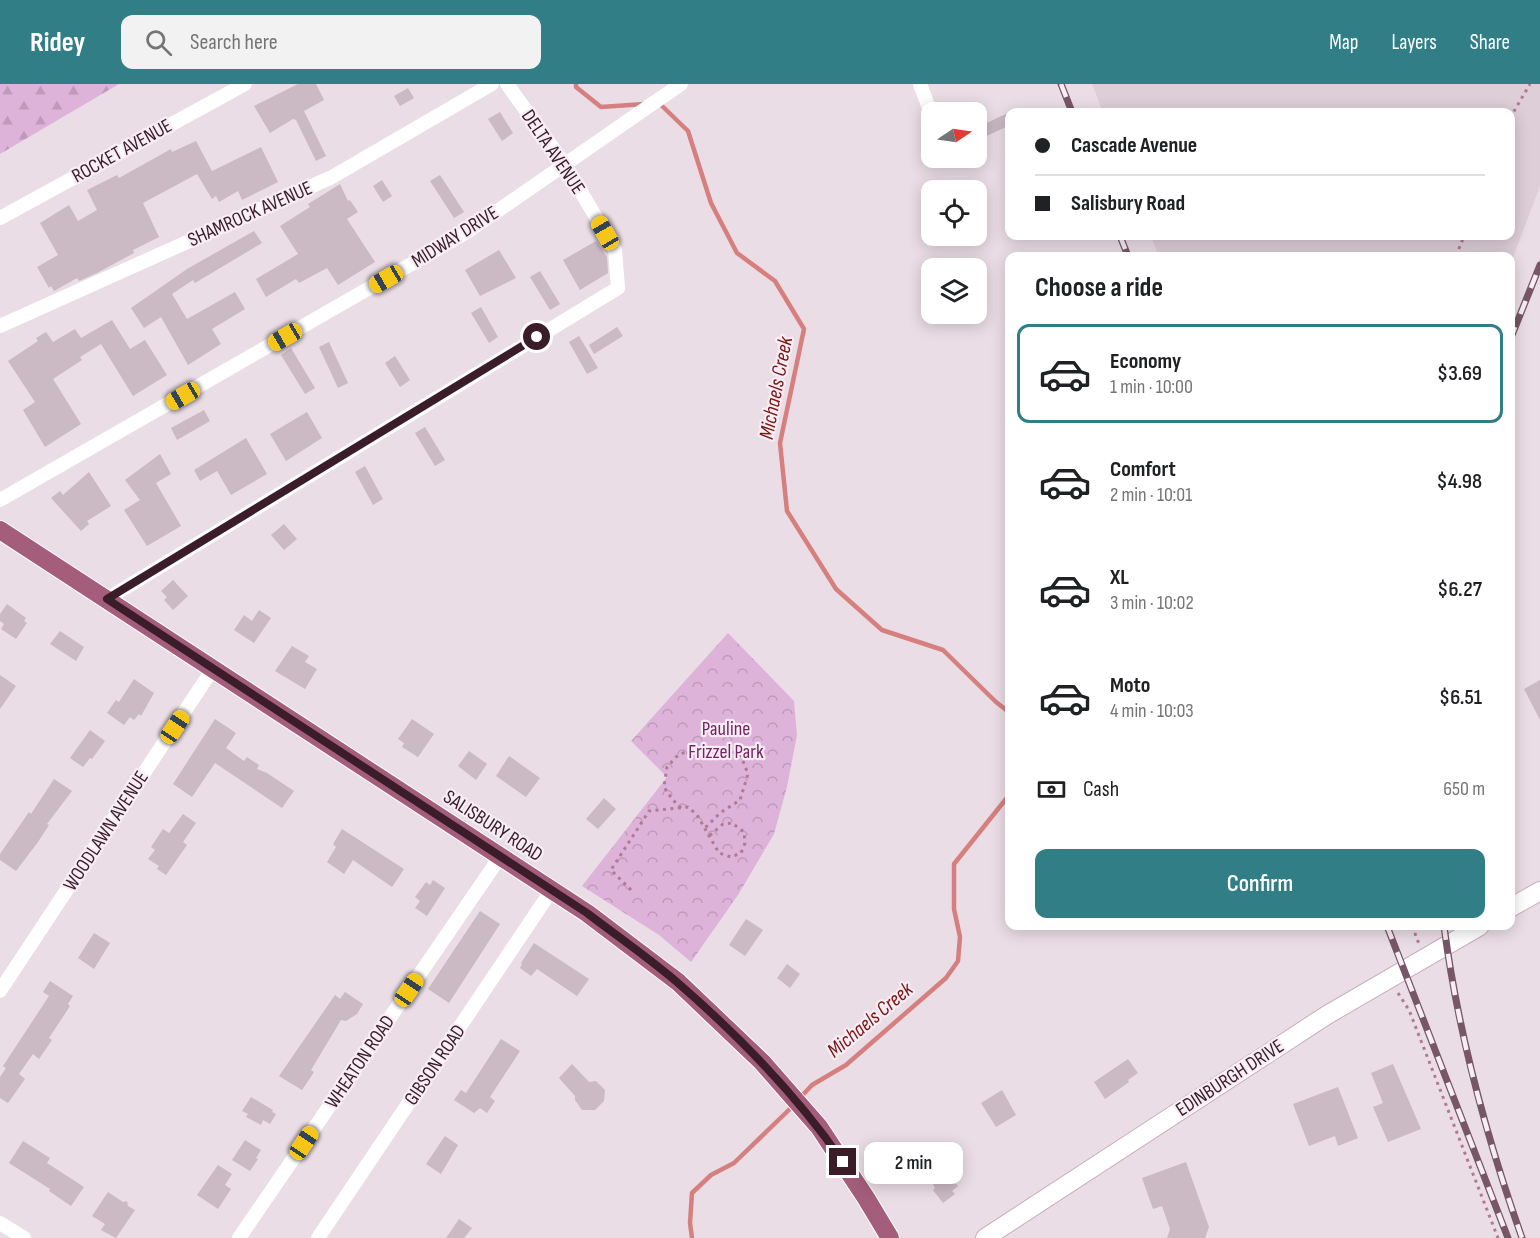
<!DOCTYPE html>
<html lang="en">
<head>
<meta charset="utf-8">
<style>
	body { margin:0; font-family:"Sofia Sans Condensed",sans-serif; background:#f2f2f2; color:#202124; height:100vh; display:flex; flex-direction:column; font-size:22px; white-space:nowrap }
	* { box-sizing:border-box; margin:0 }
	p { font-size:20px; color:#757577 }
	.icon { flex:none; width:33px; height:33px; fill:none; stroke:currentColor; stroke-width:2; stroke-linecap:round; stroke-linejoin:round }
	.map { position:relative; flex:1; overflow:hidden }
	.sheet { position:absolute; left:1005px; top:168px; width:510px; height:678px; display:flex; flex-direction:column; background:#fff; border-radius:12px; box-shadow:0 3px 15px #0003 }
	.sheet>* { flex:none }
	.guide { position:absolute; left:1005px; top:24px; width:510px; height:132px; border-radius:12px; box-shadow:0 3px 15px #0003; display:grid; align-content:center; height:132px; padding:0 30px; background:#fff }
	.needle { width:39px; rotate:77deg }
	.tools { position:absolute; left:921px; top:18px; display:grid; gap:12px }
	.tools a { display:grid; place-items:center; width:66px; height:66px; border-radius:12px; background:#fff; box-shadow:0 3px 15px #0003; font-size:30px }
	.end { position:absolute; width:27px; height:27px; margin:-14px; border:8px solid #3b1d2a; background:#fff; box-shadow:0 0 0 3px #fff }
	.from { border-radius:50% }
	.bubble { position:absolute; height:42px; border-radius:12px; background:#fff; box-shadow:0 3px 15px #0003; font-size:20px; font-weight:600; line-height:42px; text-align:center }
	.car { position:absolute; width:18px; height:36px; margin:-18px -9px; border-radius:8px; box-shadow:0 0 4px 2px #0007; background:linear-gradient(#f5c518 24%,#345 0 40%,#f5c518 0 76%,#345 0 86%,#f5c518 0) }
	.guide b { display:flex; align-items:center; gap:21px; height:57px; font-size:22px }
	.guide b+b { border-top:2px solid #e0e0e0 }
	.guide i { width:15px; height:15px; background:#202124 }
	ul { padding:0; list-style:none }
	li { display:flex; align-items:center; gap:18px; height:99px; margin:0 12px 9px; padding:0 18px; border:3px solid transparent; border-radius:12px }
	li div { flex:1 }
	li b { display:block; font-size:22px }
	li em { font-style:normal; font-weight:600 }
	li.on { border-color:#317e87 }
	li>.icon { width:54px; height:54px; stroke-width:1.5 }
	h2 { padding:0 30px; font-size:27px; line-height:72px }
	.pay { display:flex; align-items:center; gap:15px; height:66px; padding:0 30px; font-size:22px }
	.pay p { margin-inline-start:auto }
	.cta { display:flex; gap:12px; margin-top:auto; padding:12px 30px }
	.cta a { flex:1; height:69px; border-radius:12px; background:#317e87; color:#fff; font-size:24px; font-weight:600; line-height:69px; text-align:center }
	header { display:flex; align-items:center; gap:36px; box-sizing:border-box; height:84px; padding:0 30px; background:#317e87; color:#fff }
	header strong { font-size:28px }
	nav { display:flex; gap:33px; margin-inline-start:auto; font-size:21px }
	.search { width:420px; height:54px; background:#f2f2f2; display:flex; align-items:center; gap:15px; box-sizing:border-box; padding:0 21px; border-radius:12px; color:#757577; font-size:22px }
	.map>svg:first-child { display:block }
	.built { fill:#deced8 }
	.forest { fill:url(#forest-firs) }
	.park { fill:url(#park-crowns) }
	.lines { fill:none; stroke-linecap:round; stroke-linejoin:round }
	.stream { stroke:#d67f7f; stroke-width:4.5 }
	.building { fill:#cbb9c4 }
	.secondary-casing { stroke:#cbafbe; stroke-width:20 }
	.primary-casing { stroke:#fff; stroke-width:20 }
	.path { stroke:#b17a94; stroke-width:3; stroke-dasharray:3 4.5; stroke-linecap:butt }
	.street { stroke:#fff; stroke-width:14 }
	.secondary { stroke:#fff; stroke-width:18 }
	.primary { stroke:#a45d7b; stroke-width:18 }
	.rail-casing { stroke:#775765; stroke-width:7 }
	.rail { stroke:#f7edf4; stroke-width:4.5; stroke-dasharray:14; stroke-linecap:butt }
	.route { stroke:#3b1d2a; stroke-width:8 }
	.labels { text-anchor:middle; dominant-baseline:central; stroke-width:4.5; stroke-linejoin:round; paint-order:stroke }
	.street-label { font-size:20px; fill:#3b1d2a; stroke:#f7edf4 }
	.park-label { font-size:20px; fill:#752463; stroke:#f7edf4 }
	.water-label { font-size:21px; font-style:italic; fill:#7c1413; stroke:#f7edf4 }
</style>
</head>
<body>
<header>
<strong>Ridey</strong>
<div class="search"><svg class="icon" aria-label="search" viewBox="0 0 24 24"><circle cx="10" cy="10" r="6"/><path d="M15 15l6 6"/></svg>Search here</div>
<nav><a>Map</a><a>Layers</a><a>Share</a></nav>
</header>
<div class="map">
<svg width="1540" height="1154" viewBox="0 0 1540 1154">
	<defs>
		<pattern id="forest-firs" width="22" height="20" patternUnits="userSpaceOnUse" patternTransform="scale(1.5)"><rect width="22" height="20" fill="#deb3da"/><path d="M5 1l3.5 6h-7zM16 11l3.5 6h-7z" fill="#bf9abb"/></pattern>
		<pattern id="park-crowns" width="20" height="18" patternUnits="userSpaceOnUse" patternTransform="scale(1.5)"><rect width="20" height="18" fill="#deb3da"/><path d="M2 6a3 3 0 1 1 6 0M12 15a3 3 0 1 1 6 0" fill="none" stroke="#bf9abb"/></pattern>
	</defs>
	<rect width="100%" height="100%" fill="#ebdde5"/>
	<polygon class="built" points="1092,0 1540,0 1540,102 1511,179 1510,172 1159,172 1151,152 1510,152 1510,28 1103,28"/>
	<polygon class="forest" points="0,0 119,0 0,70"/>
	<polygon class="park" points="728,549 794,617 797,651 787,703 774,750 738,811 691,878 659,851 582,802 667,693 631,657"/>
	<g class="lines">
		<g class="stream">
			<polyline points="576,0 576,3 601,23 644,20"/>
			<polyline points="659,19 688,47 711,119 737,169 775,197 804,245 780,359 787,427 836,505 882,546 943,566 996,618 1010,629"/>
			<polyline points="799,1015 812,1001 846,981 946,894 958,877 960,853 954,825 954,780 1010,710"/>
			<polyline points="692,1154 690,1139 692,1109 711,1091 734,1079 794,1021"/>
		</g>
	</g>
	<g class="building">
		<polygon points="298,0 316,0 324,16 304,27 326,72 316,77 296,36 293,35 270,49 254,22"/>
		<polygon points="408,4 414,14 400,22 394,12"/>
		<polygon points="500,28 513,49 502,57 488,35"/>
		<polygon points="1010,28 1010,41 976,57 976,44"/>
		<polygon points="196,57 212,87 261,63 278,98 242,116 238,107 219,118 216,112 212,115 197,90 143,119 159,153 133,166 134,169 97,189 79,197 77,194 54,207 51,202 49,204 37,183 58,171 40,139 69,121 78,137 97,126 87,106 117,91 119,94 171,65 172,68"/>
		<polygon points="440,91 464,128 454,134 430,97"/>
		<polygon points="382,96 392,112 383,118 373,102"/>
		<polygon points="340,100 348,117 350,116 358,128 347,135 375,178 338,201 327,184 299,199 296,195 266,213 256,195 298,170 280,142 310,123 308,120"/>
		<polygon points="254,147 262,159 195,199 193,196 172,210 187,235 235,208 245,225 212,245 221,260 188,281 161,233 144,244 131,224 187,185"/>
		<polygon points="596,157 607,173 608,189 580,206 563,176"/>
		<polygon points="499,166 516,194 480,212 465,186"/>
		<polygon points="540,187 560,220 550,226 530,193"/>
		<polygon points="481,223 498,253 489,259 471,229"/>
		<polygon points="112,236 130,265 145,256 167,291 133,312 101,260 80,273 82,276 53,295 81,340 45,363 23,326 35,318 8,277 38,257 36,254 46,248 53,258 75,245 81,254"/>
		<polygon points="617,243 623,252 594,270 589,261"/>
		<polygon points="579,252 598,284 587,290 569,258"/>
		<polygon points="329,258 348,299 338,304 319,263"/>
		<polygon points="291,264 315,304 305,310 281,271"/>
		<polygon points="395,272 410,296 400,303 385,279"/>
		<polygon points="204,326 210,337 177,356 171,344"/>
		<polygon points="307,328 322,354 286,377 270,350"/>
		<polygon points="425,343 445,376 435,382 415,349"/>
		<polygon points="246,354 267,390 231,411 217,387 200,397 194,386"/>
		<polygon points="160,370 171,390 156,399 181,442 147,462 124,426 140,416 125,396"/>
		<polygon points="365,382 383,415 373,421 355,388"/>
		<polygon points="89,388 111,422 87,437 89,440 81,447 51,414 60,407 63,411"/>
		<polygon points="284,440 297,455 284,466 271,451"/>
		<polygon points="173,496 188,512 173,526 164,516 167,513 161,507"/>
		<polygon points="7,520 26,534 24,537 27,539 16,555 1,545 4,540 0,537 0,530"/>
		<polygon points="259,526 271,534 254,559 234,546 244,531 252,537"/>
		<polygon points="60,547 84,563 76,577 50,560"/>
		<polygon points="292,562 309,572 305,578 317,585 305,605 275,587"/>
		<polygon points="0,591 16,602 0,625"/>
		<polygon points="134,595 154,609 141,632 139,630 134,636 130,633 124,641 107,629 116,616 119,618"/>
		<polygon points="1540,596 1540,636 1524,605"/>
		<polygon points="215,635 236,649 226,664 244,677 247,673 259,681 257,685 267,689 294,707 282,724 215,679 192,713 173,700"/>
		<polygon points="412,635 434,650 418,673 402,663 404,659 398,655"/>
		<polygon points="90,646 105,657 92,675 90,674 83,683 70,674"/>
		<polygon points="469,667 487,680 476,696 458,682"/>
		<polygon points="509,672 540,694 526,713 496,692"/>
		<polygon points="54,695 72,707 47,740 49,741 38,758 16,787 0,776 0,770 29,728 31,730"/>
		<polygon points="604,714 616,725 598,745 586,735"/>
		<polygon points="183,730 196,739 183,758 187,761 166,791 157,785 159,782 148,775 155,766 151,763 163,745 169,749"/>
		<polygon points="342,745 404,785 392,803 353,776 344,790 327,778 336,763 333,760"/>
		<polygon points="433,796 445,804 427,832 415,824 420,817 415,813 426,798 430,801"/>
		<polygon points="480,827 500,840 449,919 428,905"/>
		<polygon points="746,835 763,846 745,872 729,861"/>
		<polygon points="94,849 110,859 94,885 78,874"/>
		<polygon points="534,859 589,895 577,912 537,885 531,892 520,884 522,880 521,879"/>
		<polygon points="787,880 800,890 790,904 777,894"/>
		<polygon points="50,897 73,912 68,920 70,922 49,954 52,956 39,975 33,970 19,990 25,995 8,1019 0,1014 0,993 6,984 3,982 49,912 43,908"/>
		<polygon points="345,908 363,920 357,930 346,937 341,936 311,986 314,988 302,1006 279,992 335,911 340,915"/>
		<polygon points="501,955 520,967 490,1013 495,1017 487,1029 480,1024 474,1029 454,1016 461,1006 466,1009"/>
		<polygon points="1128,975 1138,989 1128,996 1129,998 1105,1015 1094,998"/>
		<polygon points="572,980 589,998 596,997 605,1006 604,1017 595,1026 582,1026 575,1016 575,1012 559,994"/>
		<polygon points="1393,980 1421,1045 1388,1058 1373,1023 1383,1019 1371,989"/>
		<polygon points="1338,1003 1358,1054 1338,1062 1335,1052 1309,1062 1293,1020"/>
		<polygon points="1002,1006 1016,1031 996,1043 981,1019"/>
		<polygon points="251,1013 273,1026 272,1028 276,1030 270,1040 263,1036 261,1041 246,1033 248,1030 242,1027"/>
		<polygon points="445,1052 458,1061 441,1090 426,1080"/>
		<polygon points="245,1056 261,1066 256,1074 258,1075 250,1087 232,1076"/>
		<polygon points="23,1057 50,1074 47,1079 84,1103 71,1122 49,1107 50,1105 9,1079"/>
		<polygon points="1186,1078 1209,1143 1205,1154 1167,1154 1170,1145 1162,1122 1153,1125 1142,1094"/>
		<polygon points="218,1081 232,1090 225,1101 231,1105 218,1125 197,1111"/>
		<polygon points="940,1081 958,1102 952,1107 955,1110 943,1119 933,1106 935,1104 933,1101 937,1097 931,1089"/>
		<polygon points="108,1108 123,1118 127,1117 128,1122 135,1126 116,1154 101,1146 105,1140 92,1132"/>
		<polygon points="459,1135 472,1144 464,1154 446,1154"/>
	</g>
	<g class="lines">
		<g class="secondary-casing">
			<g id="secondary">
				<polyline points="1510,824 1540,807"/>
				<polyline points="985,1154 1327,931 1480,842"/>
			</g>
		</g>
		<g class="primary-casing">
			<polyline id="primary" points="0,446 587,829 678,898 762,978 819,1043 866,1114 890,1154"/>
		</g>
		<g class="path">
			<polyline points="1510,34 1530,0"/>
			<polyline points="1456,172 1464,152"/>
			<polyline points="681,724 672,715 664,703 667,683 676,673 690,665 716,663 731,667 741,672 748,690 740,716 720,729 704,745"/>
			<polyline points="631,806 611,786 649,727 688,723 697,731 719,769 731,773 741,769 745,759 744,748 732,739 723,740 709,752"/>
			<polyline points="1412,842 1419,860"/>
			<polyline points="1398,909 1409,926 1498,1154"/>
		</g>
		<g class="street">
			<polyline points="920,0 932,32"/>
			<polyline points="0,134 245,0"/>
			<polyline points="0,242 332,93 492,0"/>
			<polyline points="0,416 467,148 681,0"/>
			<polyline points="107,515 618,204 615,166 566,82 507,0"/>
			<polyline points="0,907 212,586"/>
			<polyline points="0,1139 24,1154"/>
			<polyline points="239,1154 500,773"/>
			<polyline points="318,1154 551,807"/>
		</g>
		<use href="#secondary" class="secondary"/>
		<use href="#primary" class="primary"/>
		<g class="rail-casing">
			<g id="rail">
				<polyline points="1061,0 1072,28"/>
				<polyline points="1120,152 1128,172"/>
				<polyline points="1510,256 1540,181"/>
				<polyline points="1387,842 1508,1154"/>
				<path d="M1444,842C1458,949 1486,1052 1522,1154"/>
			</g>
		</g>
		<use href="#rail" class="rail"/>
	</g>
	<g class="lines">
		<path class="route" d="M537,253L107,515L587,829C617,852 649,874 678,899C739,952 797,1011 843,1078"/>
	</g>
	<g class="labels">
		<g class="street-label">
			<text transform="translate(122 67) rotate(-29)">ROCKET AVENUE</text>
			<text transform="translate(553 68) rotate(56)">DELTA AVENUE</text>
			<text transform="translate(250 130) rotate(-24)">SHAMROCK AVENUE</text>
			<text transform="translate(455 153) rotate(-32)">MIDWAY DRIVE</text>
			<text transform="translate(493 742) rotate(33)">SALISBURY ROAD</text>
			<text transform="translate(106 747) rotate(-57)">WOODLAWN AVENUE</text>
			<text transform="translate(360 978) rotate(-56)">WHEATON ROAD</text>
			<text transform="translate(435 981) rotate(-56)">GIBSON ROAD</text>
			<text transform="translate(1230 994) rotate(-33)">EDINBURGH DRIVE</text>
		</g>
		<g class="park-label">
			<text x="726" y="645">Pauline<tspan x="726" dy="23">Frizzel Park</tspan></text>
		</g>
		<g class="water-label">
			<text transform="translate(776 304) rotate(-79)">Michaels Creek</text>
			<text transform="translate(870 936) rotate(-40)">Michaels Creek</text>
		</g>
	</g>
</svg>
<div class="tools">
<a><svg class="needle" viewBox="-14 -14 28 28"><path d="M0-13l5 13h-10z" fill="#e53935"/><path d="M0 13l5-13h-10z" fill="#757577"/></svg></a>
<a><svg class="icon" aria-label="locate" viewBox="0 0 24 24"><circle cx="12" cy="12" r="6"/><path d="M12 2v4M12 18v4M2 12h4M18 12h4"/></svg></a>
<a><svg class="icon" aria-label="layers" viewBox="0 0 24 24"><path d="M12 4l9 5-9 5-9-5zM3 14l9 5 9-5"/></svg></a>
</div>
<i class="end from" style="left:537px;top:253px"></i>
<i class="end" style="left:843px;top:1078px"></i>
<div class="bubble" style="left:864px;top:1058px;width:99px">2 min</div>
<i class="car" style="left:605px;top:149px;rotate:330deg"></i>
<i class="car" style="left:386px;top:195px;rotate:240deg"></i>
<i class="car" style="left:285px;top:253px;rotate:240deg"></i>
<i class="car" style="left:183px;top:312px;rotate:240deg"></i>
<i class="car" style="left:175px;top:643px;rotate:34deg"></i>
<i class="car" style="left:409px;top:906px;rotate:34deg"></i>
<i class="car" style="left:304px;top:1059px;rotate:34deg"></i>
<div class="guide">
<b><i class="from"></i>Cascade Avenue</b>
<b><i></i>Salisbury Road</b>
</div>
<section class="sheet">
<h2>Choose a ride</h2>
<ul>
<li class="on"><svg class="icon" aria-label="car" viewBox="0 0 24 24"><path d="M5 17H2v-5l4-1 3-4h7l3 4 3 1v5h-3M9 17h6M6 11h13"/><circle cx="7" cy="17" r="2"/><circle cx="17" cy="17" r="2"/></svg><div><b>Economy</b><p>1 min · 10:00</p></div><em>$3.69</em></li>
<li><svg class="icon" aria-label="car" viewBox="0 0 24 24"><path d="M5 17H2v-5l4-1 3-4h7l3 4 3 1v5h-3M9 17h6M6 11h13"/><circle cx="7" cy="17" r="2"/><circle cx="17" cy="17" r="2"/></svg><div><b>Comfort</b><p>2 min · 10:01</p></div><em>$4.98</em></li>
<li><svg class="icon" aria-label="car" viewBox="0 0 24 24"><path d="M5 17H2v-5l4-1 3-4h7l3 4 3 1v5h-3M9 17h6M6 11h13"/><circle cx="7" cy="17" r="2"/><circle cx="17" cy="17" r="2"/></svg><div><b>XL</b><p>3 min · 10:02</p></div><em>$6.27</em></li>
<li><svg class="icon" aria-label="car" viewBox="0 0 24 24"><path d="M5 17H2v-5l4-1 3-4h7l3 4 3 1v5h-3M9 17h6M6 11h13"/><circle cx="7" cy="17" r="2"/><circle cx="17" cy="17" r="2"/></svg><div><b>Moto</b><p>4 min · 10:03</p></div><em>$6.51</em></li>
</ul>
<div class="pay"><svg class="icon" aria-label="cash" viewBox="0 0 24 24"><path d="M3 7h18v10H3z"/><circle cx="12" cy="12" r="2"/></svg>Cash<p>650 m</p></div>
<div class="cta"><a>Confirm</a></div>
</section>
</div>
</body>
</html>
